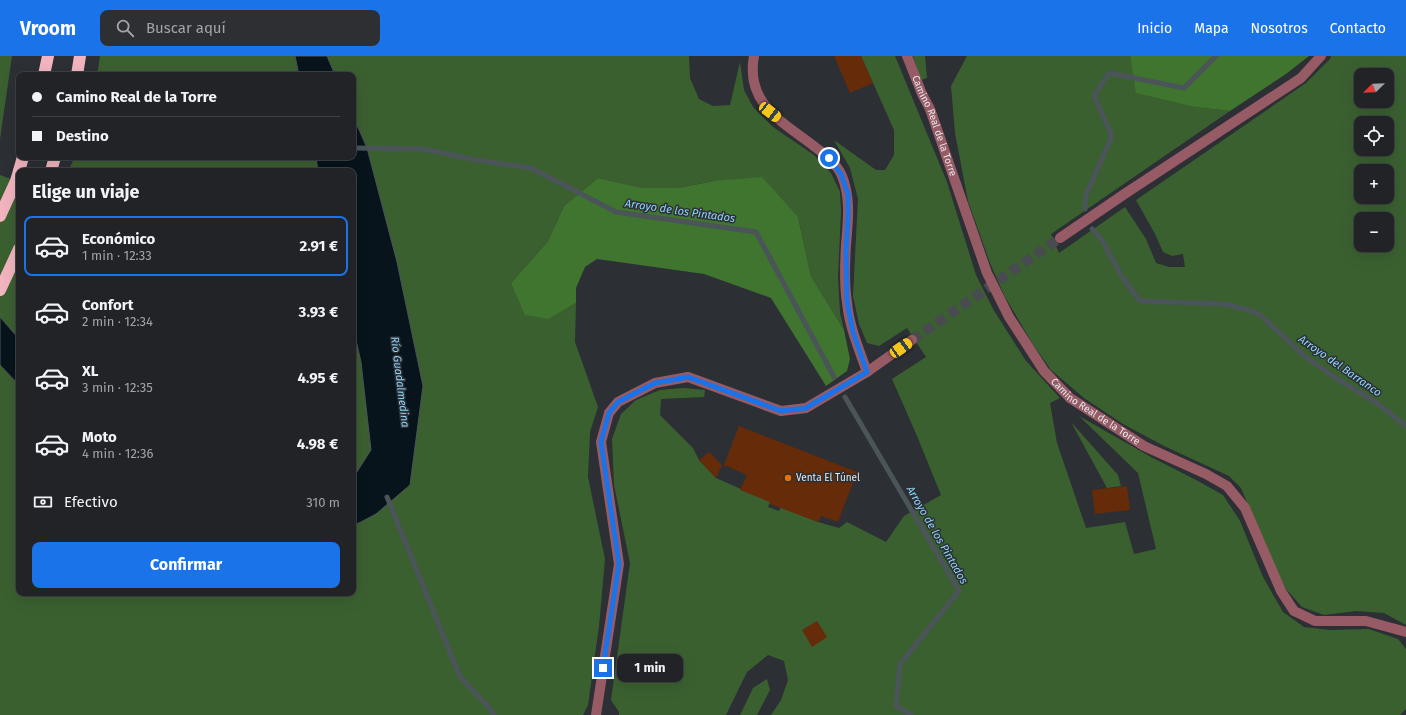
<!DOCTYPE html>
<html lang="es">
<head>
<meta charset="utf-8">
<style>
	body { margin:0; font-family:"Fira Sans",sans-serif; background:#2d2f33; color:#f1f3f6; height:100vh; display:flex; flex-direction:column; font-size:15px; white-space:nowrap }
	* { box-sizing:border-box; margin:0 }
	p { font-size:13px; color:#a2a4a7 }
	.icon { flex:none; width:22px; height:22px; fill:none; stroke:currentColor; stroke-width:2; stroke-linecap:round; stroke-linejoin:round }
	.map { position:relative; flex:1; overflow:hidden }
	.drawer { position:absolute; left:16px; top:112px; width:340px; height:428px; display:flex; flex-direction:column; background:#212327; border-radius:8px; box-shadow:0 4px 16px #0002,0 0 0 1px #3e4044 }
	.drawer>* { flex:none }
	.top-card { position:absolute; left:16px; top:16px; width:340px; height:88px; border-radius:8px; box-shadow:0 4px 16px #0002,0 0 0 1px #3e4044; display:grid; align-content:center; height:88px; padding:0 16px; background:#212327 }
	.needle { width:26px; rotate:247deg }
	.tools { position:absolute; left:1354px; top:12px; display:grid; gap:8px }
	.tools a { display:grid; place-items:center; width:40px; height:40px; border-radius:8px; background:#212327; box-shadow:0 4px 16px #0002,0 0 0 1px #3e4044; font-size:20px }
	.end { position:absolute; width:18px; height:18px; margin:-9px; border:5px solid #1a73e8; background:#fff; box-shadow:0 0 0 2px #fff }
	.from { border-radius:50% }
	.bubble { position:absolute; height:28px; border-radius:8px; background:#212327; box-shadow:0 4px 16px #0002,0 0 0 1px #3e4044; font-size:13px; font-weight:700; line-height:28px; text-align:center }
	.car { position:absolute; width:12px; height:24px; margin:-12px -6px; border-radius:5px; box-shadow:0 0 3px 1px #0007; background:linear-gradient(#f5c518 24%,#345 0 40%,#f5c518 0 76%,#345 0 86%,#f5c518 0) }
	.top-card b { display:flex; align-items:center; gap:14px; height:38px; font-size:15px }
	.top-card b+b { border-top:1px solid #3e4044 }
	.top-card i { width:10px; height:10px; background:#f1f3f6 }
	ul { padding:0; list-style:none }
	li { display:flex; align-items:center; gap:12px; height:60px; margin:0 8px 6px; padding:0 8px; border:2px solid transparent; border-radius:8px }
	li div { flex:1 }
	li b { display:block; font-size:15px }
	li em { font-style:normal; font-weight:700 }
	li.on { border-color:#1a73e8 }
	li>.icon { width:36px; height:36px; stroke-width:1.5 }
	h2 { padding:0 16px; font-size:18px; line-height:48px }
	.pay { display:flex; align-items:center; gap:10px; height:44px; padding:0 16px; font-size:15px }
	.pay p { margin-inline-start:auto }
	.primary-button { display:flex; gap:8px; margin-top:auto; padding:8px 16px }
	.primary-button a { flex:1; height:46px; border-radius:8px; background:#1a73e8; color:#fff; font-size:16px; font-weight:700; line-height:46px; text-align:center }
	header { display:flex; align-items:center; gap:24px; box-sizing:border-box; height:56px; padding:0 20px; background:#1a73e8; color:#fff }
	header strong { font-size:19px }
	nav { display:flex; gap:22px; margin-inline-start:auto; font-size:14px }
	.search { width:280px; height:36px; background:#2d2f33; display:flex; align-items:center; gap:10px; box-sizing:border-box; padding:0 14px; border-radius:8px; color:#a2a4a7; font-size:15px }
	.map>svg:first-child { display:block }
	.green { fill:#3b6030; fill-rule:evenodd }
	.forest { fill:#3f752e }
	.water { fill:#07141b; stroke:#4a5459 }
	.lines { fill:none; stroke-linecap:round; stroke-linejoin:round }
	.stream { stroke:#4a5459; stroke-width:5 }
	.building { fill:#662b08 }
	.tertiary-tunnel { stroke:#484b4f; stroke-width:10; stroke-dasharray:10 5; stroke-linecap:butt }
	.minor { stroke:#975b66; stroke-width:10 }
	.tertiary { stroke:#975b66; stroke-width:10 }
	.motorway { stroke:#f2b5bf; stroke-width:12 }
	.route { stroke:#1a73e8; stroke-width:5 }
	.food-dot { fill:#e8710a; stroke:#2c2f34; stroke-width:1.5 }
	.labels { text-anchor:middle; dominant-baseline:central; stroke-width:3; stroke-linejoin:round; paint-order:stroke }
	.street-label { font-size:10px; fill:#e6e8eb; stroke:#2c2f34 }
	.poi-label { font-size:10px; fill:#e6e8eb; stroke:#2c2f34; text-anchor:start }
	.water-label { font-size:11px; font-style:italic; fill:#8dd4fb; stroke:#2c2f34 }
</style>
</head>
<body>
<header>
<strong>Vroom</strong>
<div class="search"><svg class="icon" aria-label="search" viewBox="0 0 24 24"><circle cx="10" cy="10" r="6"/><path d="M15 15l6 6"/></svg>Buscar aquí</div>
<nav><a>Inicio</a><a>Mapa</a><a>Nosotros</a><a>Contacto</a></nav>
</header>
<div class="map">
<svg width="1406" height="659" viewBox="0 0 1406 659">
	<rect width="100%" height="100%" fill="#2c2f34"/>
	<g class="green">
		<polygon points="0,0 12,0 0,83"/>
		<polygon points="100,0 295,0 299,19 97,19"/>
		<polygon points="327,0 689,0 690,22 699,43 713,50 730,49 740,6 744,34 753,51 773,71 814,99 831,117 840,136 841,155 838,221 840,257 844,274 811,220 798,161 714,125 678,132 643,132 598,122 564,150 548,185 511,227 549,263 576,247 575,286 598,351 590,376 588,421 605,503 599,570 588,649 583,659 0,659 0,309 19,329 19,537 353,537 353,470 376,458 423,330 397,206 367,92 353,60 353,19 335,19"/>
		<polygon points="861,0 895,0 947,126 976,219 993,253 1026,305 1060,342 1050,347 1057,387 1086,472 1125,466 1134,498 1156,493 1138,417 1079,360 1151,401 1198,425 1223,439 1240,465 1263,521 1283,556 1304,571 1330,574 1369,573 1398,583 1406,593 1406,653 1400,659 771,659 781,644 788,624 784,605 768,599 747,616 726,659 619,659 619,656 611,644 630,507 614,429 612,383 621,358 636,344 660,334 683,332 705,334 704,341 661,343 660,359 693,392 699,404 716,422 770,446 768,451 779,455 781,451 818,466 839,472 847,466 886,486 904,460 941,439 917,380 892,323 926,301 907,272 879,290 867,287 859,268 853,240 858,143 850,112 834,84 876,114 885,114 894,99 894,74"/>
		<polygon points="913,0 925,0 927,22 921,24"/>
		<path d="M967,0H1130L1137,37L1194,51L1230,55L1051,178L1059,197L1125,151L1146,183L1156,207L1169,211H1185L1183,198L1172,200L1163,196L1155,178L1136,144L1306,27L1330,3L1331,0H1406V569L1384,557L1356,555L1324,559L1302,551L1286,533L1274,511L1241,432L1229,420L1164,390L1123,368L1084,342L1051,314L1032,287L1004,239L990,207L968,145L955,77L951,30ZM1361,19H1387V45H1361ZM1361,67H1387V93H1361ZM1361,115H1387V141H1361ZM1361,163H1387V189H1361Z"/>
		<polygon points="75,101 316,101 318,115 68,115"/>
		<polygon points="0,119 19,126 19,283 0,261"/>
		<polygon points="353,271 361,306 371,394 353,422"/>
		<polygon points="1071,366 1118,419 1121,430 1107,432"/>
		<polygon points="767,623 770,634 757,659 740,659 753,632"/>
	</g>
	<g class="forest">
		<polygon points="1130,0 1309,0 1286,18 1230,55 1194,51 1136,37"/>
		<polygon points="762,121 798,161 811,220 844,274 850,303 847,315 826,330 771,242 704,218 597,203 585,211 576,232 576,247 549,263 525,259 511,227 548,185 564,150 598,122 643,132 678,132 714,125"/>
	</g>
	<g class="water">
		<polygon points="295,0 327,0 335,19 299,19"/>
		<polygon points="353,60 367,92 397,206 423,330 410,429 376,458 353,470 353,422 371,394 361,306 353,271 353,115 318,115 316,101 353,101"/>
		<polygon points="0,261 19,283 19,329 0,309"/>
	</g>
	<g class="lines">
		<g class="stream">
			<polyline points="353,92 424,93 476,104 531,112 616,156 756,176 834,321"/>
			<polyline points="1085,153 1086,139 1112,80 1094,40 1109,17 1184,32 1216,0"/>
			<polyline points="1092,173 1102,184 1122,221 1140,245 1225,248 1258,257 1303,299 1337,323 1377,347 1406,370"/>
			<polyline points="845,341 959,535 900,608 896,650 911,659"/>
			<polyline points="387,441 460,621 486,648 494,659"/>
		</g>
	</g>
	<g class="building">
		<polygon points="834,0 861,0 873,27 850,37"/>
		<polygon points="739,370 857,416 838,466 821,460 818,466 770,448 770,446 740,434 747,419 724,409"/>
		<polygon points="709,396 722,409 716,422 699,404"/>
		<polygon points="1127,430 1130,454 1095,458 1092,434"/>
		<polygon points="817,565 827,581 812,591 802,574"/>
	</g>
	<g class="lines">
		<polyline class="tertiary-tunnel" points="912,284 1060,182"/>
		<g class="minor">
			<path d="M754,0C745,48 783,66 815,91C826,99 837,108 842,120C851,142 848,165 846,189C845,206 844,229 847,246C849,270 859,293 867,316"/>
			<path id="s1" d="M907,0L922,38L930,53L987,217L1009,261L1044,315L1070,342L1144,390L1206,418L1227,430L1245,452L1281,535L1294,555L1315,565H1366L1406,576"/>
		</g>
		<g class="tertiary">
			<polyline points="1060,182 1126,137 1301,22 1321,0"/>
			<polyline points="596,659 619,508 601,386 609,357 618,346 655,327 688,321 781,355 806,352 867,316 912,284"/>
		</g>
		<g class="motorway">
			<polyline points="44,19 48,0"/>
			<polyline points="77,19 80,0"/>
			<polyline points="19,115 23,101"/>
			<polyline points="51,115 55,101"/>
			<polyline points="0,160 16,125 19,115"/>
			<polyline points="0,234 19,193"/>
		</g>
	</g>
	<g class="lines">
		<polyline class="route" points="603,612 619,508 601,386 609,357 618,346 655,327 688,321 781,355 806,352 867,316 853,276 847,246 846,197 848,160 848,138 841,118 829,102"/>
	</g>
	<circle class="food-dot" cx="788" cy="422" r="4"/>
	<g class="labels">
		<g class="street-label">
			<text stroke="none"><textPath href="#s1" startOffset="75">Camino Real de la Torre</textPath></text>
			<text stroke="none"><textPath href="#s1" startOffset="411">Camino Real de la Torre</textPath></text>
		</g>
		<g class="poi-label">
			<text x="796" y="422">Venta El Túnel</text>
		</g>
		<g class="water-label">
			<text transform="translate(680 155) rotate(8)">Arroyo de los Pintados</text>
			<text transform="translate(1340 310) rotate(35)">Arroyo del Barranco</text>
			<text transform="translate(400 326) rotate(83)">Río Guadalmedina</text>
			<text transform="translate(937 479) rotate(60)">Arroyo de los Pintados</text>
		</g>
	</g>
</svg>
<div class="tools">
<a><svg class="needle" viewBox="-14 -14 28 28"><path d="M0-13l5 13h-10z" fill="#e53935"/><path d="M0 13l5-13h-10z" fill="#a2a4a7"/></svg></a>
<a><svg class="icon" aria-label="locate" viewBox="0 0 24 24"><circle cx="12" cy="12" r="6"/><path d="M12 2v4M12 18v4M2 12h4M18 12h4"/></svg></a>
<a>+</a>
<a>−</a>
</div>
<i class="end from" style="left:829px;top:102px"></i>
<i class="end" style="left:603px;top:612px"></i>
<div class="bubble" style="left:617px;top:598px;width:66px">1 min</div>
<i class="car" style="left:770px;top:56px;rotate:128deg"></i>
<i class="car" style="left:901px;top:292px;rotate:55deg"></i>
<div class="top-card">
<b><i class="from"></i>Camino Real de la Torre</b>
<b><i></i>Destino</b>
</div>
<section class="drawer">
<h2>Elige un viaje</h2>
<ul>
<li class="on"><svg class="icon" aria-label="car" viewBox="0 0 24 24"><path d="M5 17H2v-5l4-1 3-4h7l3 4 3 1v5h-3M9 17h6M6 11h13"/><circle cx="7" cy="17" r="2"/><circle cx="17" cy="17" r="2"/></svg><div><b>Económico</b><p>1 min · 12:33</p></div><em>2.91 €</em></li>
<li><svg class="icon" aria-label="car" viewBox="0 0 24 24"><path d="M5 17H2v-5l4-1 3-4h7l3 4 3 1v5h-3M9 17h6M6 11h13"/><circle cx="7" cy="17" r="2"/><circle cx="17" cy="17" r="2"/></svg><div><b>Confort</b><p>2 min · 12:34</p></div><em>3.93 €</em></li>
<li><svg class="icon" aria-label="car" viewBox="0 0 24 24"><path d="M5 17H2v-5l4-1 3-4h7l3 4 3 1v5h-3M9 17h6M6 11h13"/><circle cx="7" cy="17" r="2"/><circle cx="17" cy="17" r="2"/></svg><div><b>XL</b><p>3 min · 12:35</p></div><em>4.95 €</em></li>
<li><svg class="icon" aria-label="car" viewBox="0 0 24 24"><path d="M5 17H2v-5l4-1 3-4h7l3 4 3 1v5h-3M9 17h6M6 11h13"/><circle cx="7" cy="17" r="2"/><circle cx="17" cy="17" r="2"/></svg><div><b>Moto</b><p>4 min · 12:36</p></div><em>4.98 €</em></li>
</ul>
<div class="pay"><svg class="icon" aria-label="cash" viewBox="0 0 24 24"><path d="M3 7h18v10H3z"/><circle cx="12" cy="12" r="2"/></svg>Efectivo<p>310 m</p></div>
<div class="primary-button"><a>Confirmar</a></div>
</section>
</div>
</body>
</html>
